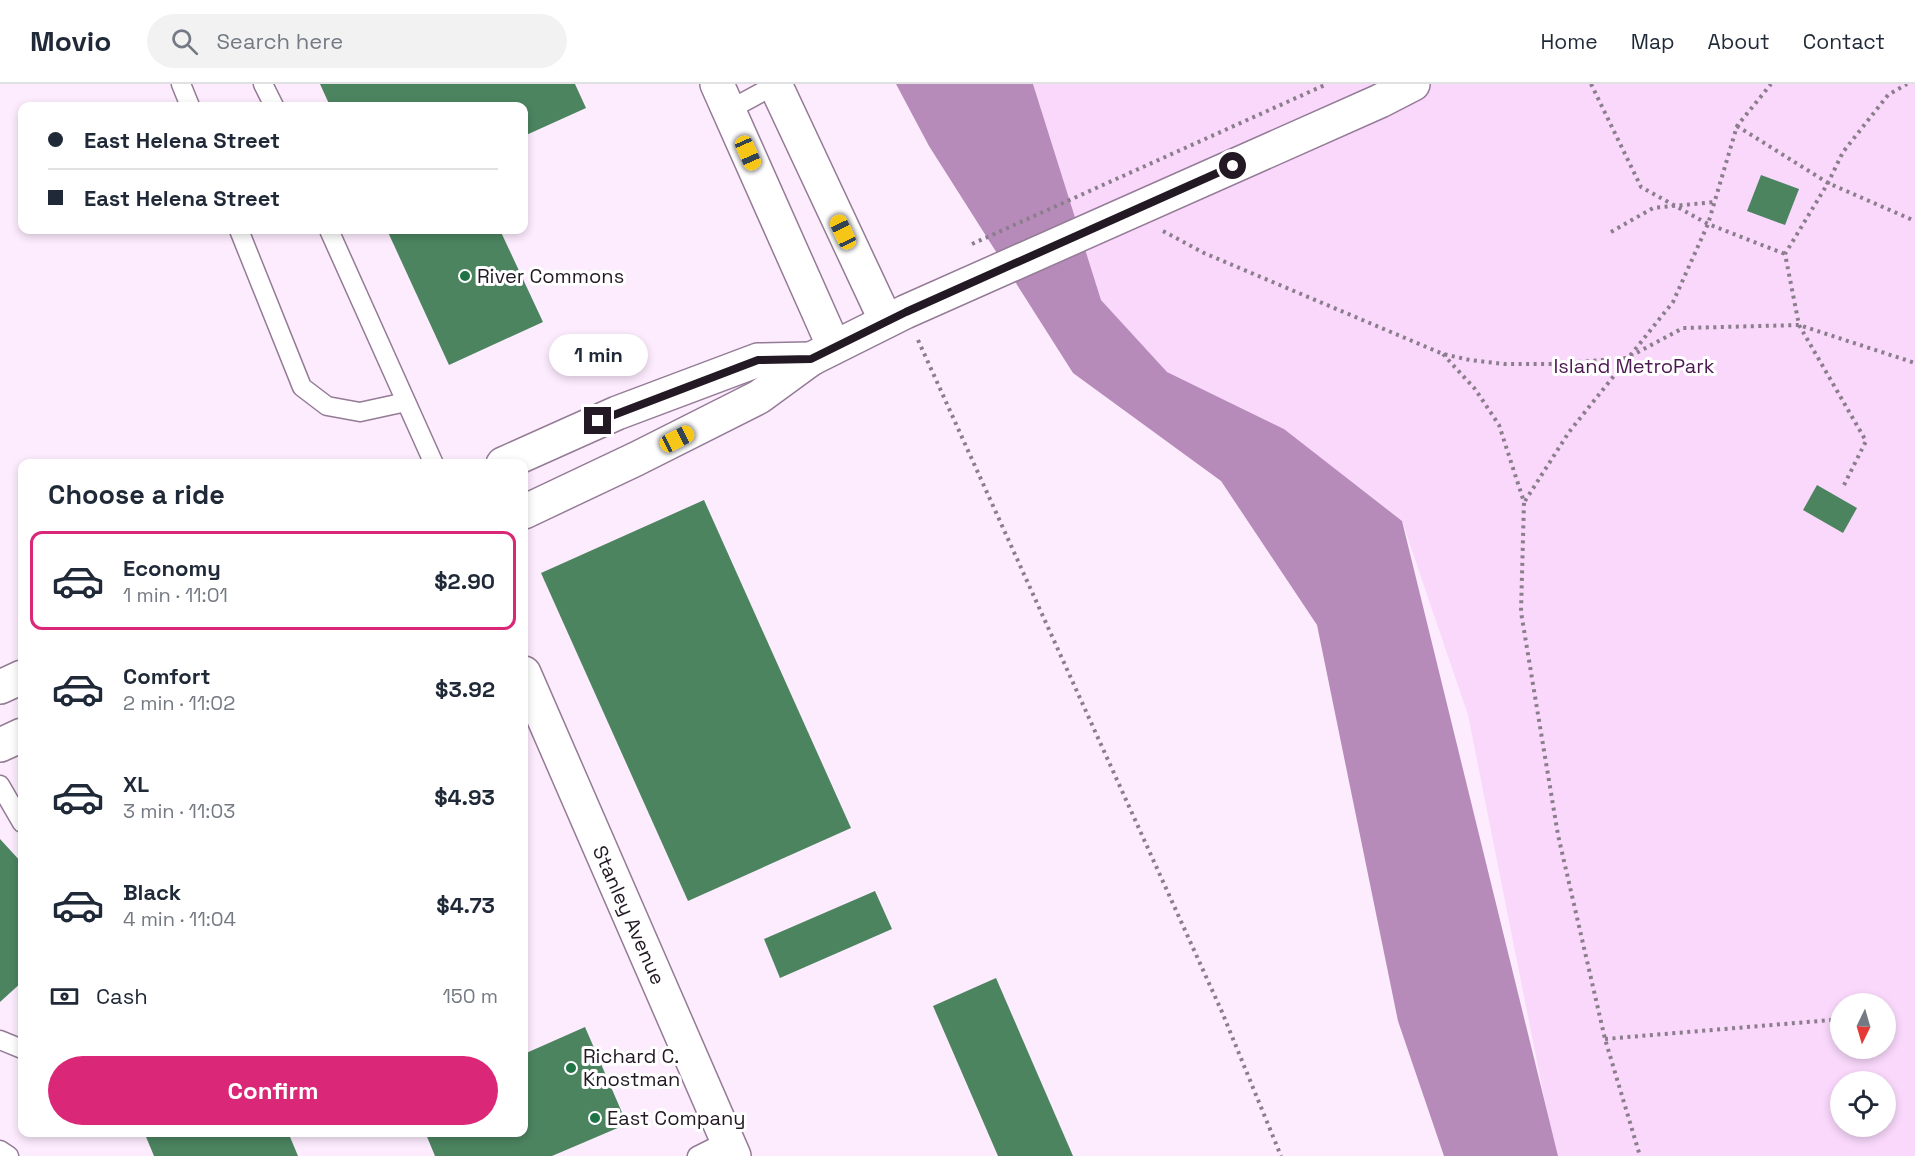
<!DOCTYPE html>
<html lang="en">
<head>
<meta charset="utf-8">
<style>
	body { margin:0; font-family:"Space Grotesk",sans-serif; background:#f2f2f3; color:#1f2937; height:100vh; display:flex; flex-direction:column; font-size:22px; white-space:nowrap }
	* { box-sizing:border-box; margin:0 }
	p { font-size:20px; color:#747a83 }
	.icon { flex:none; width:33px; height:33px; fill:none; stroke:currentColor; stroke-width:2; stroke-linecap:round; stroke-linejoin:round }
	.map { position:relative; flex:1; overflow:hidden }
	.panel { position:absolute; left:18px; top:375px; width:510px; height:678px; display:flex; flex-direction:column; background:#fff; border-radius:12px; box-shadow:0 3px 9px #0003 }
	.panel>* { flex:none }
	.hud { position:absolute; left:18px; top:18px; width:510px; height:132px; border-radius:12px; box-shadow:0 3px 9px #0003; display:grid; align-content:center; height:132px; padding:0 30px; background:#fff }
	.needle { width:39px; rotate:185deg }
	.controls { position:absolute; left:1830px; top:909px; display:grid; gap:12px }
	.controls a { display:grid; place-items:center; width:66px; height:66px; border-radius:50%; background:#fff; box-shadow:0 3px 9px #0003; font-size:30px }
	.end { position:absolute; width:27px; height:27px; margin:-14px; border:8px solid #231924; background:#fff; box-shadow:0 0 0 3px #fff }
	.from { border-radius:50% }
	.bubble { position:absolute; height:42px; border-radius:21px; background:#fff; box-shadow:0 3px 9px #0003; font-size:20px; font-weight:700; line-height:42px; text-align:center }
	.car { position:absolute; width:18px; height:36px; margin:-18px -9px; border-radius:8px; box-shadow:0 0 4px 2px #0007; background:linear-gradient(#f5c518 24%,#345 0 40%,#f5c518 0 76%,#345 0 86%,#f5c518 0) }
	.hud b { display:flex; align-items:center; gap:21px; height:57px; font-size:22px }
	.hud b+b { border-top:2px solid #e0e1e3 }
	.hud i { width:15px; height:15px; background:#1f2937 }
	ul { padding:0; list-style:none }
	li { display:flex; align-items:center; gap:18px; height:99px; margin:0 12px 9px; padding:0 18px; border:3px solid transparent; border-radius:12px }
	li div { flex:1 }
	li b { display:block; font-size:22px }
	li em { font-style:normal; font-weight:700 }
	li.on { border-color:#db2777 }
	li>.icon { width:54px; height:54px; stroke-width:1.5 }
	h2 { padding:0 30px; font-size:27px; line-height:72px }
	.pay { display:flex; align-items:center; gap:15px; height:66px; padding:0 30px; font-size:22px }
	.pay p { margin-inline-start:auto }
	.cta { display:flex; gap:12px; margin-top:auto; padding:12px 30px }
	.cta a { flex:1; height:69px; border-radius:36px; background:#db2777; color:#fff; font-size:24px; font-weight:700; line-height:69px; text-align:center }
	header { display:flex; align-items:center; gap:36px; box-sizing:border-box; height:84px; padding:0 30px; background:#fff; border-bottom:2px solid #e0e1e3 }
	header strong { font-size:28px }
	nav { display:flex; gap:33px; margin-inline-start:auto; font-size:21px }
	.search { width:420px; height:54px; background:#f2f2f3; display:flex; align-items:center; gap:15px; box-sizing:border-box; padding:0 21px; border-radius:33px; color:#747a83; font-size:22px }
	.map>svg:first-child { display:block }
	.green { fill:#f9d8fb; fill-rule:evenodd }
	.water { fill:#b68bb9 }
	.building { fill:#4c8460 }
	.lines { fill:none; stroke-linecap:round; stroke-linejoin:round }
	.service-casing { stroke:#947b96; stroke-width:21 }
	.minor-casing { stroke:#947b96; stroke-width:36 }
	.tertiary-casing { stroke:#947b96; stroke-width:36 }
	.path { stroke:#8b7e8c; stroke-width:4; stroke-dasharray:3 4.5; stroke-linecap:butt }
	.service { stroke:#fff; stroke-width:18 }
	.minor { stroke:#fff; stroke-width:33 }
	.tertiary { stroke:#fff; stroke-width:33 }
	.route { stroke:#231924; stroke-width:8 }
	.poi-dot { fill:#1f7345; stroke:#fff; stroke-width:2 }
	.labels { text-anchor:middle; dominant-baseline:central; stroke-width:6; stroke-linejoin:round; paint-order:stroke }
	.poi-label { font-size:20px; fill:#231924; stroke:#fff; text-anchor:start }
	.park-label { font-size:20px; fill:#4c1851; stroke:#fff }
	.street-label { font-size:20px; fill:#231924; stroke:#fff }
</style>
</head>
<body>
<header>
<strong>Movio</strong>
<div class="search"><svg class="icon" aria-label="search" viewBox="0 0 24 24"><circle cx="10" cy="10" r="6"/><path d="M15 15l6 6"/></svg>Search here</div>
<nav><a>Home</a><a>Map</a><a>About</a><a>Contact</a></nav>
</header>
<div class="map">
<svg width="1915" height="1072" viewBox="0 0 1915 1072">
	<rect width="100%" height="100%" fill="#fdecfe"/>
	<path class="green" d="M1033,0H1915V1072H1558L1548,1033L1468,631L1402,437L1284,345L1167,288L1101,216ZM1840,920H1886V964H1840ZM1840,998H1886V1042H1840Z"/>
	<polygon class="water" points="896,0 1033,0 1101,216 1167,288 1284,345 1402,437 1558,1072 1444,1072 1398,937 1317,541 1221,397 1073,289 929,62"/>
	<g class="building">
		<polygon points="320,0 575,0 586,24 524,52 524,22 330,22"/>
		<polygon points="1761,91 1799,105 1785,141 1747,127"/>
		<polygon points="387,146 500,146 543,238 449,281"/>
		<polygon points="1817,401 1857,424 1843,449 1803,426"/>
		<polygon points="704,416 851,744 688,817 541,489"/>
		<polygon points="0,755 22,779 22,898 0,918"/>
		<polygon points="875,807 892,845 780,894 764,855"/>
		<polygon points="996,894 1073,1072 998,1072 933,922"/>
		<polygon points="585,943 627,1040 552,1072 435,1072 425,1048 524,1048 524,970"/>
		<polygon points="144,1048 288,1048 298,1072 154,1072"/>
	</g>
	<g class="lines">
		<g class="service-casing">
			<g id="service">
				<polyline points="181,0 190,22"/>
				<polyline points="263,0 274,22"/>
				<polyline points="729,26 775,1"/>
				<polyline points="239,146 302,303 327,322 360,328 406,318"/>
				<polyline points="329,146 434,380"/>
				<polyline points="0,701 22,739"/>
				<polyline points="0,956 22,965"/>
				<polyline points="0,1066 9,1072"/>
				<polyline points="697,1072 727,1057"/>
			</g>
		</g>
		<g class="minor-casing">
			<g id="minor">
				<polyline points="717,0 834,263"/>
				<polyline points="775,0 886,237"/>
			</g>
		</g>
		<g class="tertiary-casing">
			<g id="tertiary">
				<polyline points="503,380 617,329 758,276 811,275"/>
				<polyline points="524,428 636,375 759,313 811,275 905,228 1380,17 1413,0"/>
				<polyline points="524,589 734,1072"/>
				<polyline points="0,603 22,593"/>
				<polyline points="0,661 22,651"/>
			</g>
		</g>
		<g class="path">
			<polyline points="1591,0 1641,103 1708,140 1785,170"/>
			<polyline points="1737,42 1828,99 1915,137"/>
			<polyline points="1163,147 1204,169 1443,270 1470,276 1504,280 1556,280 1627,274 1683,244 1799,241 1915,279"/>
			<polyline points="1611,148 1653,124 1714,118"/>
			<polyline points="972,160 1327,0"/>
			<polyline points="918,256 1222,928 1281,1072"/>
			<polyline points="1443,270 1475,305 1499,341 1524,418 1521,528 1558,751 1605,955 1640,1072"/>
			<polyline points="1844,401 1866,357 1799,241 1785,170 1828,99 1843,68 1888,11 1907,0"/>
			<polyline points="1525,417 1569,348 1673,218 1708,140 1737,42 1771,0"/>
			<polyline points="1605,955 1831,936"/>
		</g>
		<use href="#service" class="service"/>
		<use href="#minor" class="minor"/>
		<use href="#tertiary" class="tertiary"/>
	</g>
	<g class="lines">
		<polyline class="route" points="598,337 758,276 811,275 906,228 1233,82"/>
	</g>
	<g class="poi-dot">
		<circle cx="465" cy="192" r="6"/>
		<circle cx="571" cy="984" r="6"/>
		<circle cx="595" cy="1034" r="6"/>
	</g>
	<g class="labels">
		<g class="poi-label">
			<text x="477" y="192">River Commons</text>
			<text x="583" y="972">Richard C.<tspan x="583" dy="23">Knostman</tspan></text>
			<text x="607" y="1034">East Company</text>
		</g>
		<g class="park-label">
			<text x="1634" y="282">Island MetroPark</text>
		</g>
		<g class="street-label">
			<text transform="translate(629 831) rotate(66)">Stanley Avenue</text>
		</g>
	</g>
</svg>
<div class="controls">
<a><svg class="needle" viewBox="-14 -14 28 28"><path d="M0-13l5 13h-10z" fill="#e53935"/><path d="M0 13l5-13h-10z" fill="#747a83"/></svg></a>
<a><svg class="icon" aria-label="locate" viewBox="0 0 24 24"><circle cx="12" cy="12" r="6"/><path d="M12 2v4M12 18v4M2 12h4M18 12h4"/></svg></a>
</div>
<i class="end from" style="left:1233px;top:82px"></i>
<i class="end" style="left:598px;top:337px"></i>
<div class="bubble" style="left:549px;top:250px;width:99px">1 min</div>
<i class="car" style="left:748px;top:69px;rotate:156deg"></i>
<i class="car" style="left:843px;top:148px;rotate:335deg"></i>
<i class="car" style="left:677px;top:355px;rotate:63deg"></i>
<div class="hud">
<b><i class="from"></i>East Helena Street</b>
<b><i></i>East Helena Street</b>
</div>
<section class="panel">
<h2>Choose a ride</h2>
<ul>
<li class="on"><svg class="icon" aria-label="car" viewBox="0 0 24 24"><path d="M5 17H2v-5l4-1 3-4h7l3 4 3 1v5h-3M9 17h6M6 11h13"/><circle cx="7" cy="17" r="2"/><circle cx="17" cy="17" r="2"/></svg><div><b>Economy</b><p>1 min · 11:01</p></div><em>$2.90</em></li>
<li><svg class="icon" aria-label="car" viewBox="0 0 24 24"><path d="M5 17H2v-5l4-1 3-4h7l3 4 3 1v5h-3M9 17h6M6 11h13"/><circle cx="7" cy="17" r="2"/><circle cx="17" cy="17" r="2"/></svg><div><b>Comfort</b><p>2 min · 11:02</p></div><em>$3.92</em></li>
<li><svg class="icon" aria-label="car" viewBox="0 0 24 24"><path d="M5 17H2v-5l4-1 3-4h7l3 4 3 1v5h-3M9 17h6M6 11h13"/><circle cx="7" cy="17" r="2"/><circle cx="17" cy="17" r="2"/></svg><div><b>XL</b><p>3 min · 11:03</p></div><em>$4.93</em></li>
<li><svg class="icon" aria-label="car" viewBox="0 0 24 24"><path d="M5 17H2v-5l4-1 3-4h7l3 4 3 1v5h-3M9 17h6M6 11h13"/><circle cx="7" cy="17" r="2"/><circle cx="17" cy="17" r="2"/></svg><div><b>Black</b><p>4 min · 11:04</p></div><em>$4.73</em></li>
</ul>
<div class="pay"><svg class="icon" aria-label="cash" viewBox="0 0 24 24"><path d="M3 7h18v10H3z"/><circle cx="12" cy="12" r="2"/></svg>Cash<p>150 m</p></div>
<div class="cta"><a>Confirm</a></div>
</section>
</div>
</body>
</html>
